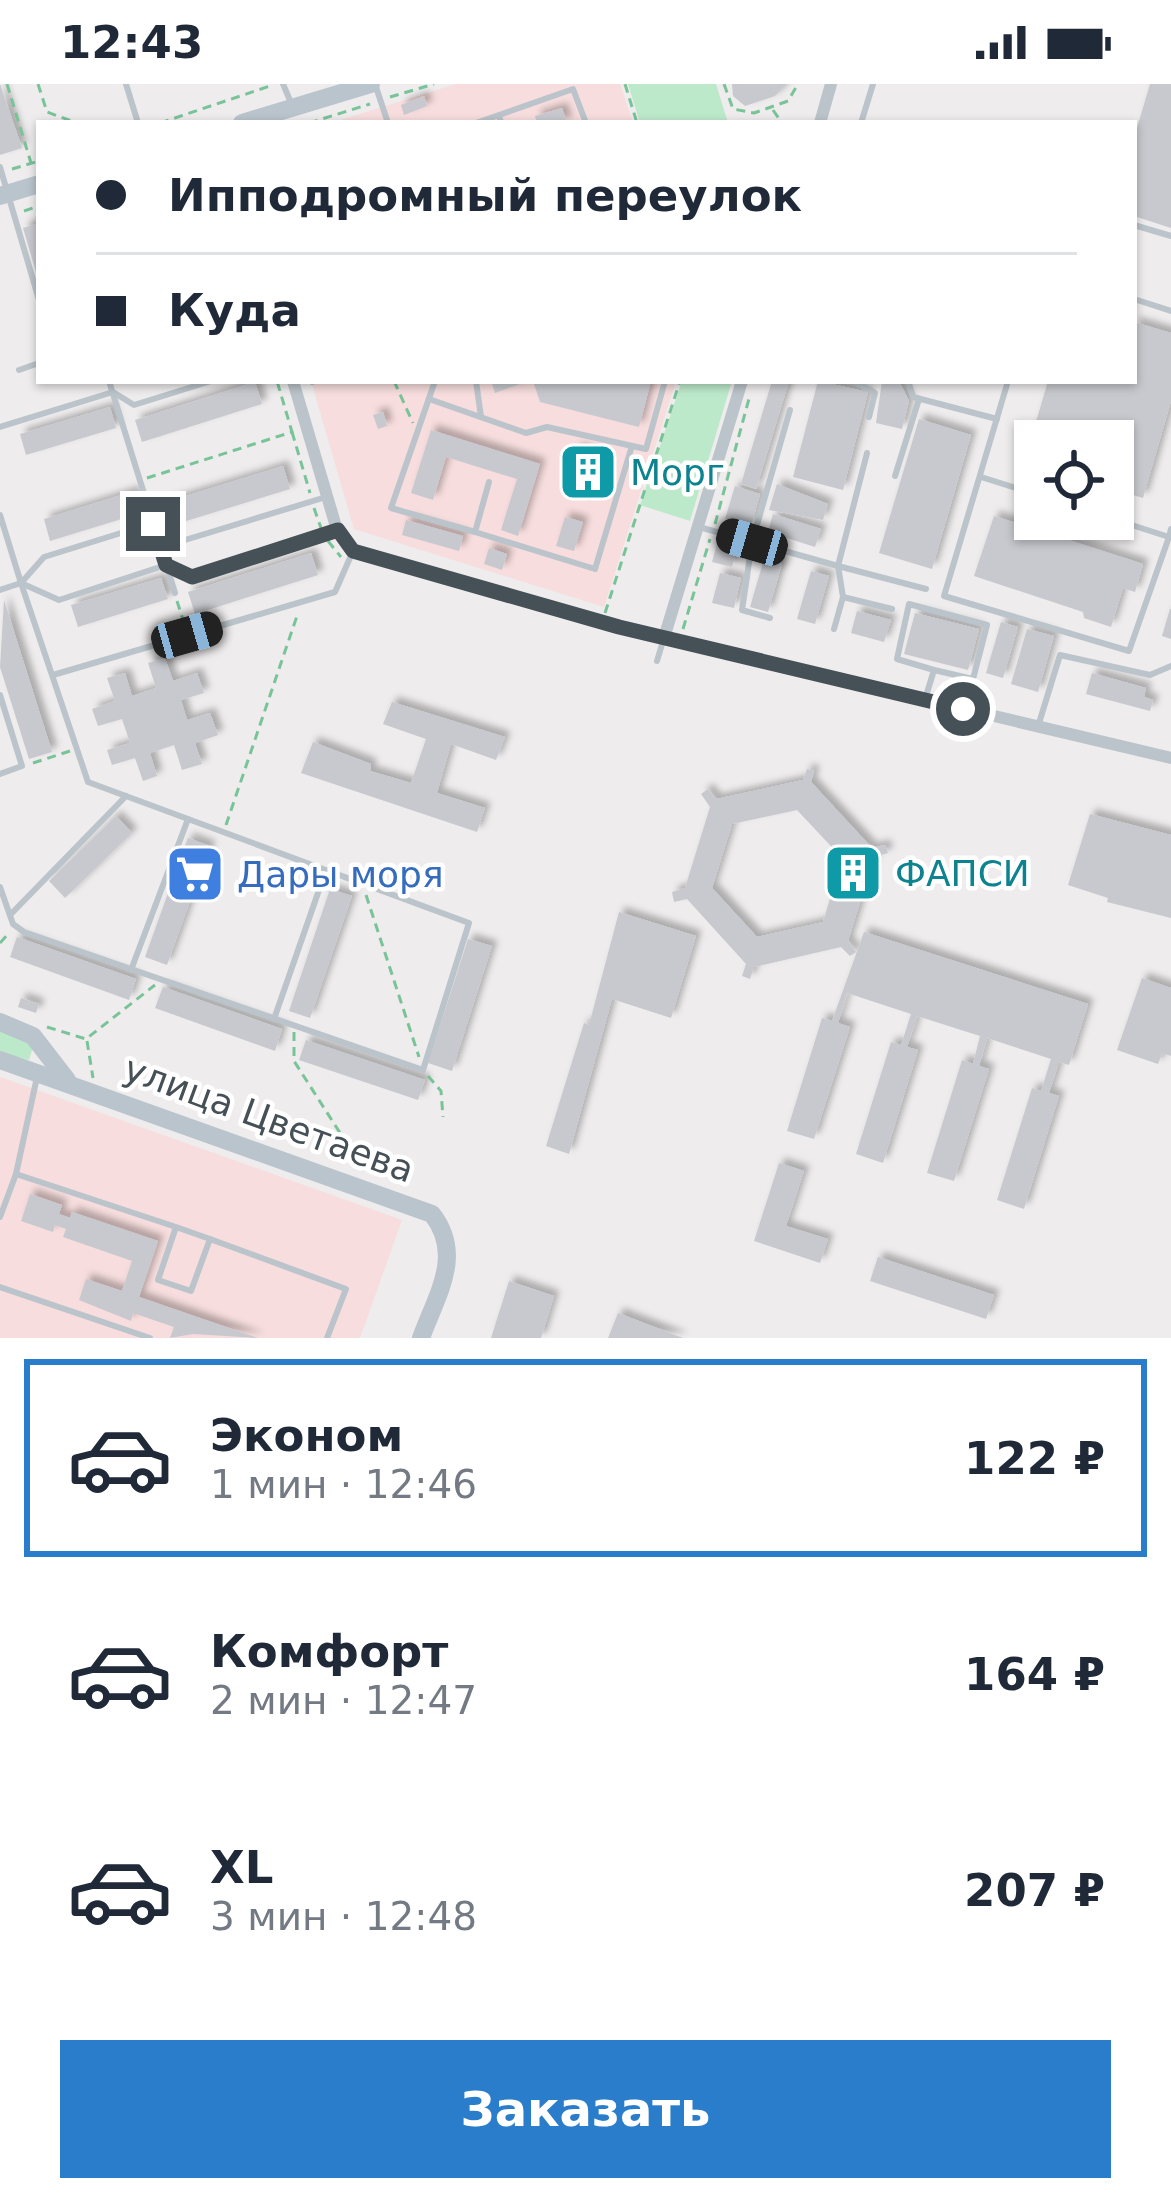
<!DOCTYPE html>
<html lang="ru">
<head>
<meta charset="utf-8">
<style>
	body { margin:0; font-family:"DejaVu Sans",sans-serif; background:#f2f2f3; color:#1f2937; height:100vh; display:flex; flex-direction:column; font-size:45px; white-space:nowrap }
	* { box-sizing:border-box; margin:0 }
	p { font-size:39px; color:#747a83 }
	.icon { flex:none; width:66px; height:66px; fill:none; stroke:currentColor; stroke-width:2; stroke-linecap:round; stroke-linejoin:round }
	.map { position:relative; height:1254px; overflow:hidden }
	.side { display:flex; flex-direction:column; background:#fff; flex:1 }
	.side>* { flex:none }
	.banner { position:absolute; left:36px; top:36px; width:1101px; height:264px; border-radius:0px; box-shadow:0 3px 9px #0004; display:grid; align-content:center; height:264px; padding:0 60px; background:#fff }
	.fabs { position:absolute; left:1014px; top:336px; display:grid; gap:24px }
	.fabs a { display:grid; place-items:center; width:120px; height:120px; border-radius:0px; background:#fff; box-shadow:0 3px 9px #0004; font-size:60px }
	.end { position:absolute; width:54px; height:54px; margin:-27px; border:15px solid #465057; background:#fff; box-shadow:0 0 0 6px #fff }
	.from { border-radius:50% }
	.car { position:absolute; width:36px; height:72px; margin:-36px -18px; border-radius:15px; box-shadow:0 0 9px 3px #0007; background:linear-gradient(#222 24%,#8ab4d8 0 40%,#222 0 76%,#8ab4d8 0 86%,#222 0) }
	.banner b { display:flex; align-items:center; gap:42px; height:114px; font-size:45px }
	.banner b+b { border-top:3px solid #e0e1e3 }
	.banner i { width:30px; height:30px; background:#1f2937 }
	ul { padding:21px 0 0; list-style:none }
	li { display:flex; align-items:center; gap:36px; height:198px; margin:0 24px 18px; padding:0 36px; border:6px solid transparent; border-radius:0px }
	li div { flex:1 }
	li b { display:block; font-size:45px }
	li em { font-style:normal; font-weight:800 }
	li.current { border-color:#2a7dca }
	li>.icon { width:108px; height:108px; stroke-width:1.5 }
	.primary-button { display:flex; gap:24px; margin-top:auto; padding:24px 60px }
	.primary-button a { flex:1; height:138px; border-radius:0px; background:#2a7dca; color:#fff; font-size:48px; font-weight:800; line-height:138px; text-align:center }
	.status { display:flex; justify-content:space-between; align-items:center; height:84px; padding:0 60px; background:#fff; direction:ltr }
	.status svg { height:33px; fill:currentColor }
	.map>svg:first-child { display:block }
	.medical { fill:#f7dddd }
	.green { fill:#bde9cb }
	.building { fill:#c7c9ce; fill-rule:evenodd; filter:url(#shadow) }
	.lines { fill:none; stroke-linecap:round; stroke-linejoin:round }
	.path { stroke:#79c399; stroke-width:3; stroke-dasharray:9 6; stroke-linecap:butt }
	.lane { stroke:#bbc4ca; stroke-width:6 }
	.street { stroke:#bbc4ca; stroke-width:12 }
	.secondary { stroke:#b9c4cc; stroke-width:18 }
	.route { stroke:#465057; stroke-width:15 }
	.labels { text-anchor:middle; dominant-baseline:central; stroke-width:9; stroke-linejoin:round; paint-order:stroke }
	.culture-label { font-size:36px; fill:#0d838f; stroke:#fff; text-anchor:start }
	.shop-label { font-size:36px; fill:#366cbe; stroke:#fff; text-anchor:start }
	.street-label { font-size:36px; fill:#465057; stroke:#fff }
</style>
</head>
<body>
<div class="status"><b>12:43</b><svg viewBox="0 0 49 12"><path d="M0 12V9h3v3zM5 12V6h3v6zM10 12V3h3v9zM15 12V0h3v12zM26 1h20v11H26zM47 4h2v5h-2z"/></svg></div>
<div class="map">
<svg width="1171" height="1254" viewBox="0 0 1171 1254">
	<defs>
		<filter id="shadow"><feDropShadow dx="5.5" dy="-5.5" stdDeviation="3" flood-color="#0004"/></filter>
	</defs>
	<rect width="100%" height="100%" fill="#eeecec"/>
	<g class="medical">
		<polygon points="456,0 620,0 633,39 331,39"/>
		<polygon points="311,297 676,297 604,523 354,445"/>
		<polygon points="0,993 402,1136 360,1254 0,1254"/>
	</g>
	<g class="green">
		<polygon points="628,0 716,0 728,39 640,39"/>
		<polygon points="682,297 732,297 690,437 640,421"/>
		<polygon points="0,944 27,954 33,963 29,976 0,969"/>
	</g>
	<g class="building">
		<polygon points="0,0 22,64 0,71"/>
		<polygon points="732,0 787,0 775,12 745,22 733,12"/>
		<polygon points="1150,0 1171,0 1171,144 1134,132 1134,54"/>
		<polygon points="424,12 427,22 404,31 401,21"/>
		<polygon points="562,24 567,39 537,39 535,32"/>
		<polygon points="39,139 39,194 38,195 23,144"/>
		<polygon points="1134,238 1171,249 1171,317 1143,414 1113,405 1113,357 1035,357 1035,382 1024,379 1048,297 1134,297"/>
		<polygon points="491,297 525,297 525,298 495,309"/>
		<polygon points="533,297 651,297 639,343 540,318"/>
		<polygon points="772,297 789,297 756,405 741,400"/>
		<polygon points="818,297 868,308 843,406 793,393"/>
		<polygon points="882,297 899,297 909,317 902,345 876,339"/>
		<polygon points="255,298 262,320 142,358 135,336"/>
		<polygon points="110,323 116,344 26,371 20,350"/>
		<polygon points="383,328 387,342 378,345 373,331"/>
		<polygon points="919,335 971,351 932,485 879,469"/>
		<polygon points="431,346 540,380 518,452 501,446 517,395 446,373 433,416 411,409"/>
		<polygon points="577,364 604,373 590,417 563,409 580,379 573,377"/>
		<polygon points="283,382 290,405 170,442 163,419"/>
		<polygon points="777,400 828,420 823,436 769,426"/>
		<polygon points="735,402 760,410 751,442 725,435"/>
		<polygon points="134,407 141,429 50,457 44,435"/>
		<polygon points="773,430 821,445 815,463 768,448"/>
		<polygon points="994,432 1143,480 1135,508 1123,504 1111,543 1084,534 1083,528 974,492"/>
		<polygon points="565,433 583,438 574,467 556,462"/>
		<polygon points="406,436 463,452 459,467 402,451"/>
		<polygon points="718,456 738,461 732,483 712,478"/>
		<polygon points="489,464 507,470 502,486 484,480"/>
		<polygon points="311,469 318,491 195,530 188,508"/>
		<polygon points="764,475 782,480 768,528 750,523"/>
		<polygon points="811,487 829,492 815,540 797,535"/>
		<polygon points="720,489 741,494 734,524 712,519"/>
		<polygon points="161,494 168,515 78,543 71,521"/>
		<polygon points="4,516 52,668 29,675 0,583"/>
		<polygon points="1170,525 1171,525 1171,555 1162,552"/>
		<polygon points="857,527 891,536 884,558 851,549"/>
		<polygon points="915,529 979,545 968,586 904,570"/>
		<polygon points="1001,538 1018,543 1003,594 986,589"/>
		<polygon points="1027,545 1054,552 1038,608 1011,600"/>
		<polygon points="165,574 173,597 197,589 204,609 181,616 187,636 210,629 218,651 195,659 202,680 182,686 174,661 150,669 157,692 143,697 135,674 112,681 107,666 130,659 122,635 98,642 92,625 115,617 107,594 125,589 132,612 156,604 148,579"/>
		<polygon points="1092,589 1146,604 1144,613 1153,616 1150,627 1086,610"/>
		<polygon points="392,618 505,653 496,676 451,660 437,709 485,724 477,748 301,689 313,658 371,680 370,687 411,699 426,655 383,640"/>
		<path d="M807,685L814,687L811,698L872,764L885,761L888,769L874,773L848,857L856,868L850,872L841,863L754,883L750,895L742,892L746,880L687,815L674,818L672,808L685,804L710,723L701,710L708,705L716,715L803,696ZM797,726L842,774L823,838L757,853L712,804L732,740Z"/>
		<polygon points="1090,730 1171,751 1171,834 1107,818 1108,814 1068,801"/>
		<polygon points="116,732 132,749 65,814 49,797"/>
		<polygon points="188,754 210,762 167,881 145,873"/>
		<polygon points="330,805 352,812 310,934 289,927"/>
		<polygon points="619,828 696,852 671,934 612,915 569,1070 546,1062 584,939 589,941"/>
		<polygon points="864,848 1088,920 1069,981 1059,978 1049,1009 1059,1012 1024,1125 997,1116 1032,1004 1041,1007 1051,975 987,954 979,982 989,985 954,1097 927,1089 962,976 973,980 980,952 917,932 907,963 918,966 883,1079 856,1070 891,958 901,961 911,930 847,909 838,939 850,943 814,1055 787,1047 822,934 832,937"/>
		<polygon points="17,853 136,895 129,916 10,873"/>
		<polygon points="468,855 492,862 452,987 428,979"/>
		<polygon points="1142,894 1171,904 1171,972 1162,969 1158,980 1117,966"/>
		<polygon points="163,903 282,945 275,967 155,924"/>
		<polygon points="21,914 39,920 36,929 18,923"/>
		<polygon points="306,956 425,996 418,1016 299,976"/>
		<polygon points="779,1079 804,1087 786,1142 828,1155 820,1179 754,1157"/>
		<polygon points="30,1110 62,1121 59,1130 70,1134 72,1128 158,1157 139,1213 258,1254 193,1250 170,1254 174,1243 133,1229 131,1237 79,1216 86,1195 122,1207 132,1177 63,1153 66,1145 55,1141 53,1148 21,1137"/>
		<polygon points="878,1173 994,1211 986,1235 870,1197"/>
		<polygon points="509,1197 554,1212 541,1254 491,1254"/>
		<polygon points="618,1229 683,1254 608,1254"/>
	</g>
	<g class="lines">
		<g class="path">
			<polyline points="7,0 31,79"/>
			<polyline points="38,0 47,28 77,39"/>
			<polyline points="625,0 637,39"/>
			<polyline points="724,0 733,25 754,29 788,17 798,0"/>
			<polyline points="390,13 434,0"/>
			<polyline points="773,26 782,39"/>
			<polyline points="160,39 273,1"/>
			<polyline points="309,39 370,20"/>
			<polyline points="12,85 39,77"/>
			<polyline points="24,127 39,122"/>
			<polyline points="394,297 413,339"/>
			<polyline points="292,348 310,409"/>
			<polyline points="147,394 292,348 277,297"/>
			<polyline points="314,424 321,444"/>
			<polyline points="715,440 750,311"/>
			<polyline points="328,457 341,473"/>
			<polyline points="177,517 185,542"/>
			<polyline points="605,529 680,297"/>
			<polyline points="683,545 710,455"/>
			<polyline points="33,679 70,667"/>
			<polyline points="226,741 298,529"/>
			<polyline points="366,811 419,973"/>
			<polyline points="0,859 10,848"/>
			<polyline points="47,943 86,955 155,901"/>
			<polyline points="294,948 294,977 367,1091"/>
			<polyline points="87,957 93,994"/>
			<polyline points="428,992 441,1007 443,1033"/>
		</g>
		<g class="lane">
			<polyline points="126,0 138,39"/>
			<polyline points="283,0 292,21"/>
			<polyline points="376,3 388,39"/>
			<polyline points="499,31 573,5 586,39"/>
			<polyline points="476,39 499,31 501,39"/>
			<polyline points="861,39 873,0"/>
			<polyline points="0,83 39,216"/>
			<polyline points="1134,141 1171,152"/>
			<polyline points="1134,215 1171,227"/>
			<polyline points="19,286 39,279"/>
			<polyline points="109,297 175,509"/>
			<polyline points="435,297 391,424 475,448 489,398"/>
			<polyline points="476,297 481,333"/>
			<polyline points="853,297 875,309 869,333"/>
			<polyline points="908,297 913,313 997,335"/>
			<polyline points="1008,297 944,512 1129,567 1169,453"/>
			<polyline points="312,298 314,297"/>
			<polyline points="429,315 526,349 547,343 646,365 665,297"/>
			<polyline points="0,343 113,308 134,321 211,297"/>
			<polyline points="895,392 919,315"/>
			<polyline points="981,393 1035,410"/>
			<polyline points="0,431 21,499 59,516 166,481 192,492 334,447"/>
			<polyline points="1113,435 1169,453 1171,445"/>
			<polyline points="699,443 838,482 867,369"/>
			<polyline points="475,448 595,485 631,365"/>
			<polyline points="21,499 44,473 153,439 185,456 326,413"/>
			<polyline points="0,506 21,499 88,698 469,839 423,986 24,848 13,840 0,803"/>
			<polyline points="843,513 892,525"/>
			<polyline points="770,534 742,526 752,458 790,326"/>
			<polyline points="834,545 843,513 838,482 926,505"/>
			<polyline points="657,577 663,557"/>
			<polyline points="53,591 335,508 353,467"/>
			<polyline points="0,611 22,682 0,690"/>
			<polyline points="926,612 934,586 973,595 987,541 909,520 897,575 934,586"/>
			<polyline points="1039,639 1060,571 1150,591 1171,582"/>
			<polyline points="11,830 126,712"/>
			<polyline points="131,886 188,735"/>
			<polyline points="274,935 326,786"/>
			<polyline points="16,1090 176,1143 158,1196 191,1207 210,1155 176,1143"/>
			<polyline points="0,1133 16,1090 37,993"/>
			<polyline points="210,1155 346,1205 327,1254"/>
			<polyline points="0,1203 150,1254"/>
		</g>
		<g class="street">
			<polyline points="820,39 831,0"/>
			<polyline points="293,297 337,446 353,467 619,543 1171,674"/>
			<polyline points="664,554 742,297"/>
		</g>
		<g class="secondary">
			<polyline points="242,39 371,0"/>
			<polyline points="0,112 39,100"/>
			<polyline points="0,938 33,952 67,996"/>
			<path d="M0,976L432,1130C464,1171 437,1210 421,1254"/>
		</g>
	</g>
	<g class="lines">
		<polyline class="route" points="153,440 166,481 192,493 338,446 353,467 619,543 963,625"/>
	</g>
	<defs>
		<g id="building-square" transform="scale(3)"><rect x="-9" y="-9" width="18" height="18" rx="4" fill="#0f9aa8" stroke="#fff"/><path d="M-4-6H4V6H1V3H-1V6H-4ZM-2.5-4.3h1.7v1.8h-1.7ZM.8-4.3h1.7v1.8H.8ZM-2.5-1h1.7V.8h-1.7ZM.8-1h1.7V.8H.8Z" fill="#fff"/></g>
		<g id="supermarket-square" transform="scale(3)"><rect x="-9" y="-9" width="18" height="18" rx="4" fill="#3f7fe0" stroke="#fff"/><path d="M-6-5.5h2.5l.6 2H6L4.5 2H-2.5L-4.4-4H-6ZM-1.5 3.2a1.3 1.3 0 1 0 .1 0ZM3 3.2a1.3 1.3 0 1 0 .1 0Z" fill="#fff"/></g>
	</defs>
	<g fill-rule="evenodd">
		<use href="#building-square" x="588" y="388"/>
		<use href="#building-square" x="853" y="789"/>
		<use href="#supermarket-square" x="195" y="790"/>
	</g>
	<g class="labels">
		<g class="culture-label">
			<text x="630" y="388">Морг</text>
			<text x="895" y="789">ФАПСИ</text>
		</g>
		<g class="shop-label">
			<text x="237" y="790">Дары моря</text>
		</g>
		<g class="street-label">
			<text transform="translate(269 1035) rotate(20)">улица Цветаева</text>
		</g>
	</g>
</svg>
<div class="fabs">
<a><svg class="icon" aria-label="locate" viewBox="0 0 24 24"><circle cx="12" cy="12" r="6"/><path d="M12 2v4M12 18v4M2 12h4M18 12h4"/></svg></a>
</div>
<i class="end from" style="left:963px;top:625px"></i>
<i class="end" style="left:153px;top:440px"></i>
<i class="car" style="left:752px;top:458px;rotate:286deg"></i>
<i class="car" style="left:187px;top:551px;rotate:74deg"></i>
<div class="banner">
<b><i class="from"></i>Ипподромный переулок</b>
<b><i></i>Куда</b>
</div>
</div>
<section class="side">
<ul>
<li class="current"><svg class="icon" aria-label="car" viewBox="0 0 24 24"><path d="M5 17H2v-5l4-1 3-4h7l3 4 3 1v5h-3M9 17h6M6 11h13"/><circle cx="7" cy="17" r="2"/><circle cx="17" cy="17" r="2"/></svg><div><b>Эконом</b><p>1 мин · 12:46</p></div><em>122 ₽</em></li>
<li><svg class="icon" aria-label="car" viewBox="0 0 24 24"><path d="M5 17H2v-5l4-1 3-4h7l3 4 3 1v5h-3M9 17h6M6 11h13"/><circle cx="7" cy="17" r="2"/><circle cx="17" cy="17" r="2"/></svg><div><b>Комфорт</b><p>2 мин · 12:47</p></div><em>164 ₽</em></li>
<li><svg class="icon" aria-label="car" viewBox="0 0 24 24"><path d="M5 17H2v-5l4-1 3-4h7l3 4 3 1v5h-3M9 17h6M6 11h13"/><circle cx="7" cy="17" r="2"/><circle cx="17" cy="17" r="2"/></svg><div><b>XL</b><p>3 мин · 12:48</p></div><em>207 ₽</em></li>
</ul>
<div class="primary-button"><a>Заказать</a></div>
</section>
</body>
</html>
